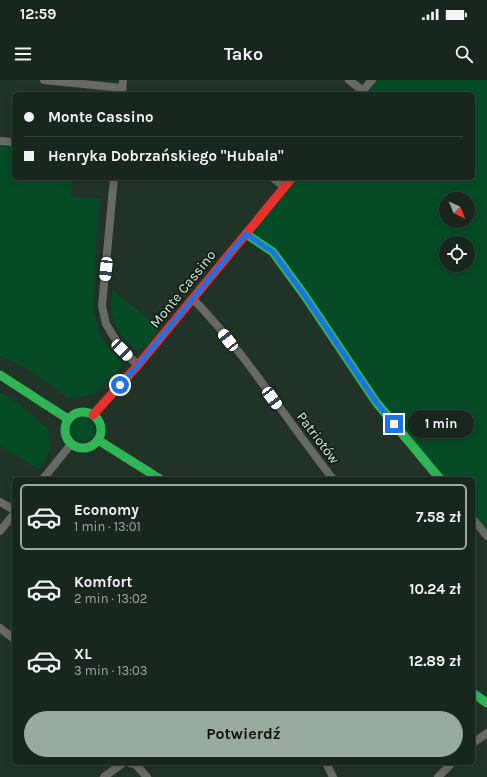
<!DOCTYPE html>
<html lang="pl">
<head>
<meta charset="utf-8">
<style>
	body { margin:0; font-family:Karla,sans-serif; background:#222e26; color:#f1f3f6; height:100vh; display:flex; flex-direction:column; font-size:15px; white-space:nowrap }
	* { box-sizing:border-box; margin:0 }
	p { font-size:13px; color:#9fa5a4 }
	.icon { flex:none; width:22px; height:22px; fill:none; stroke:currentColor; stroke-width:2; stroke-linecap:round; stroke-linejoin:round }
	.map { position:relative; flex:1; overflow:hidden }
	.sheet { position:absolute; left:12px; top:397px; width:463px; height:288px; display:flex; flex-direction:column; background:#19261d; border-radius:6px; box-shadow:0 2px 10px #0003,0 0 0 1px #37433b }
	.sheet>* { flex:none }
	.banner { position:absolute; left:12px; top:12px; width:463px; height:88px; border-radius:6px; box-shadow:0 2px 10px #0003,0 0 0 1px #37433b; display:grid; align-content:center; height:88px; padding:0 12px; background:#19261d }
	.needle { width:26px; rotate:136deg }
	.controls { position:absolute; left:439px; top:112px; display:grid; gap:8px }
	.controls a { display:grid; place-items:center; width:36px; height:36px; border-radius:50%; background:#19261d; box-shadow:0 2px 10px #0003,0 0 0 1px #37433b; font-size:20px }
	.end { position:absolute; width:18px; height:18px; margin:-9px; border:5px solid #1a73e8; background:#fff; box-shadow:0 0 0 2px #fff }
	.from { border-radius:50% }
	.bubble { position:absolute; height:28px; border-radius:14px; background:#19261d; box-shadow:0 2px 10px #0003,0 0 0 1px #37433b; font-size:13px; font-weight:700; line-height:28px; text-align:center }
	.car { position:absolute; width:12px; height:24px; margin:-12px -6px; border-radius:5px; box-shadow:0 0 3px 1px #0007; background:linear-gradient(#fff 24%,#345 0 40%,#fff 0 76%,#345 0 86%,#fff 0) }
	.banner b { display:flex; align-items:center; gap:14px; height:38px; font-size:15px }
	.banner b+b { border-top:1px solid #37433b }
	.banner i { width:10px; height:10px; background:#f1f3f6 }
	ul { padding:7px 0 0; list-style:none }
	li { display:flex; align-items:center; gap:12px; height:66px; margin:0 8px 6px; padding:0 4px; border:2px solid transparent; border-radius:6px }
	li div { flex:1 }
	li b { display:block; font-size:15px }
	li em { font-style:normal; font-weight:700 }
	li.current { border-color:#99ab9e }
	li>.icon { width:36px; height:36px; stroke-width:1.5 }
	.primary-button { display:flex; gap:8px; margin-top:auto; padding:8px 12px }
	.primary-button a { flex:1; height:46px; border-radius:24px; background:#99ab9e; color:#111; font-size:16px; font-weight:700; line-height:46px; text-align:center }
	.status { display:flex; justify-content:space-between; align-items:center; height:28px; padding:0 20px; background:#19261d; direction:ltr }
	.status svg { height:11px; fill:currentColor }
	header { display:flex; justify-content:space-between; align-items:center; height:52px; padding:0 12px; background:#19261d; font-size:18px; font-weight:700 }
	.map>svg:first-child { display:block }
	.green { fill:#044b26; fill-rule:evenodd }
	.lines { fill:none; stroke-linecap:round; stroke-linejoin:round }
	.street { stroke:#696965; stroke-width:8 }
	.fast { stroke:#30b455; stroke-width:9 }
	.jam { stroke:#e5322d; stroke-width:9 }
	.route { stroke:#1a73e8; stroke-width:5 }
	.labels { text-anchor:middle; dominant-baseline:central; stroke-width:3.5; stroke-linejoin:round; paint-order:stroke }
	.street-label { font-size:14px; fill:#d9ecde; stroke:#101e14 }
</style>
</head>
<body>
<div class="status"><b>12:59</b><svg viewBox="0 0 49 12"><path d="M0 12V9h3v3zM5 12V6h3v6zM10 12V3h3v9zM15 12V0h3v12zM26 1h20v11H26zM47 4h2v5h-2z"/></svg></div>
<header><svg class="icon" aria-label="menu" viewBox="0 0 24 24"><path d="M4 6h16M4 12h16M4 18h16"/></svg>Tako<svg class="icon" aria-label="search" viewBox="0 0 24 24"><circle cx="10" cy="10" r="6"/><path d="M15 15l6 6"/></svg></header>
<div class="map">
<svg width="487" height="697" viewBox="0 0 487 697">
	<rect width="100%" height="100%" fill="#213327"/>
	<g class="green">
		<path d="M372,0H487V456L473,439V399H440L376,322L273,172L246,154L292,98H473V14H360ZM446,119H468V141H446ZM446,163H468V185H446Z"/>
		<polygon points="0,66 14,67 14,98 73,98 71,116 100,119 95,181 93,228 100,256 123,284 94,314 69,318 26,288 0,276"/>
		<path d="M112,210L160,248C156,254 151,263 145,267C131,277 116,248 113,238C110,229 111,219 112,210Z"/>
		<path d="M0,312L16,322L48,349C51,371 52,370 39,389L0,366Z"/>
		<circle cx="82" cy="350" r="12"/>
	</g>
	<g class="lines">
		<g class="street">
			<polyline points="44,0 122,8"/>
			<polyline points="349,0 363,11"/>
			<polyline points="122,14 123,0"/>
			<polyline points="360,14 372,0"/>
			<polyline points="0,61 14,62"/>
			<polyline points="114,98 102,226 106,244 122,270 138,285"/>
			<polyline points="273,98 284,107"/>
			<path d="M193,219C246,273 286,340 333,399"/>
			<polyline points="43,399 71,364"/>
			<polyline points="0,422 14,430"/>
			<polyline points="473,439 487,456"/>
			<polyline points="0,451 14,434"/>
			<polyline points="0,548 14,559"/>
			<polyline points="473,663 487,653"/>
			<polyline points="130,683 135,684 147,697"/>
			<polyline points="326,683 333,697"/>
			<polyline points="104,697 123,683"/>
			<polyline points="438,697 452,683"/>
		</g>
		<g class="fast">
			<polyline points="246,154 273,172 305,216 376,322 440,399"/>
			<polyline points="0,295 68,339"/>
			<circle cx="83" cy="350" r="18"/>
			<polyline points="98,360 160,399"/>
			<polyline points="473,613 487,623"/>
		</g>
		<polyline class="jam" points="93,335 138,285 292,98"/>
	</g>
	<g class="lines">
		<polyline class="route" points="120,305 138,285 246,154 273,172 305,216 376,322 394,344"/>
	</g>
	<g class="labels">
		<g class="street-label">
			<text transform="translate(183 209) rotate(-51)">Monte Cassino</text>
			<text transform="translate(318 358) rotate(53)">Patriotów</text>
		</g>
	</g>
</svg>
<div class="controls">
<a><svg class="needle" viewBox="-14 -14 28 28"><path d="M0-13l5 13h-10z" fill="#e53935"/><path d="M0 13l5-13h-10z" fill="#9fa5a4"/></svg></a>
<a><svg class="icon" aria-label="locate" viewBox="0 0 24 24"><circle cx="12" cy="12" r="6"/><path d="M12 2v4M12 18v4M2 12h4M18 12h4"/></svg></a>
</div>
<i class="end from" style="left:120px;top:305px"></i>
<i class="end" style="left:394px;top:344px"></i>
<div class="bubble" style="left:408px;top:330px;width:66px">1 min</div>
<i class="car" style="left:106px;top:189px;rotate:186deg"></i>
<i class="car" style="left:228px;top:260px;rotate:322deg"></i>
<i class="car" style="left:122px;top:270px;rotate:136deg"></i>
<i class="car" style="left:272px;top:318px;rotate:144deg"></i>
<div class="banner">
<b><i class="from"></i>Monte Cassino</b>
<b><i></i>Henryka Dobrzańskiego &quot;Hubala&quot;</b>
</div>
<section class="sheet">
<ul>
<li class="current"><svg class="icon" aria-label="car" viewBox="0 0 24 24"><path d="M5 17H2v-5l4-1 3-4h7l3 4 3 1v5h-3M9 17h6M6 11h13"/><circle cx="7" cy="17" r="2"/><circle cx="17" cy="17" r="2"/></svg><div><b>Economy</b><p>1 min · 13:01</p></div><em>7.58 zł</em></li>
<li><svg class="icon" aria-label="car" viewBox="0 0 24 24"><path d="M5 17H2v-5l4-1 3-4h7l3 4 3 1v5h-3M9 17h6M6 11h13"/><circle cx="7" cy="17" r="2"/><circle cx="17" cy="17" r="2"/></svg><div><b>Komfort</b><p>2 min · 13:02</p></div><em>10.24 zł</em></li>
<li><svg class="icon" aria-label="car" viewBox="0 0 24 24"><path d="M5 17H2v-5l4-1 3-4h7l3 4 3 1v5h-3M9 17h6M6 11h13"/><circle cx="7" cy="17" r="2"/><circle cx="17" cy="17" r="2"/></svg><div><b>XL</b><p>3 min · 13:03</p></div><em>12.89 zł</em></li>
</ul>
<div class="primary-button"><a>Potwierdź</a></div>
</section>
</div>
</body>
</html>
